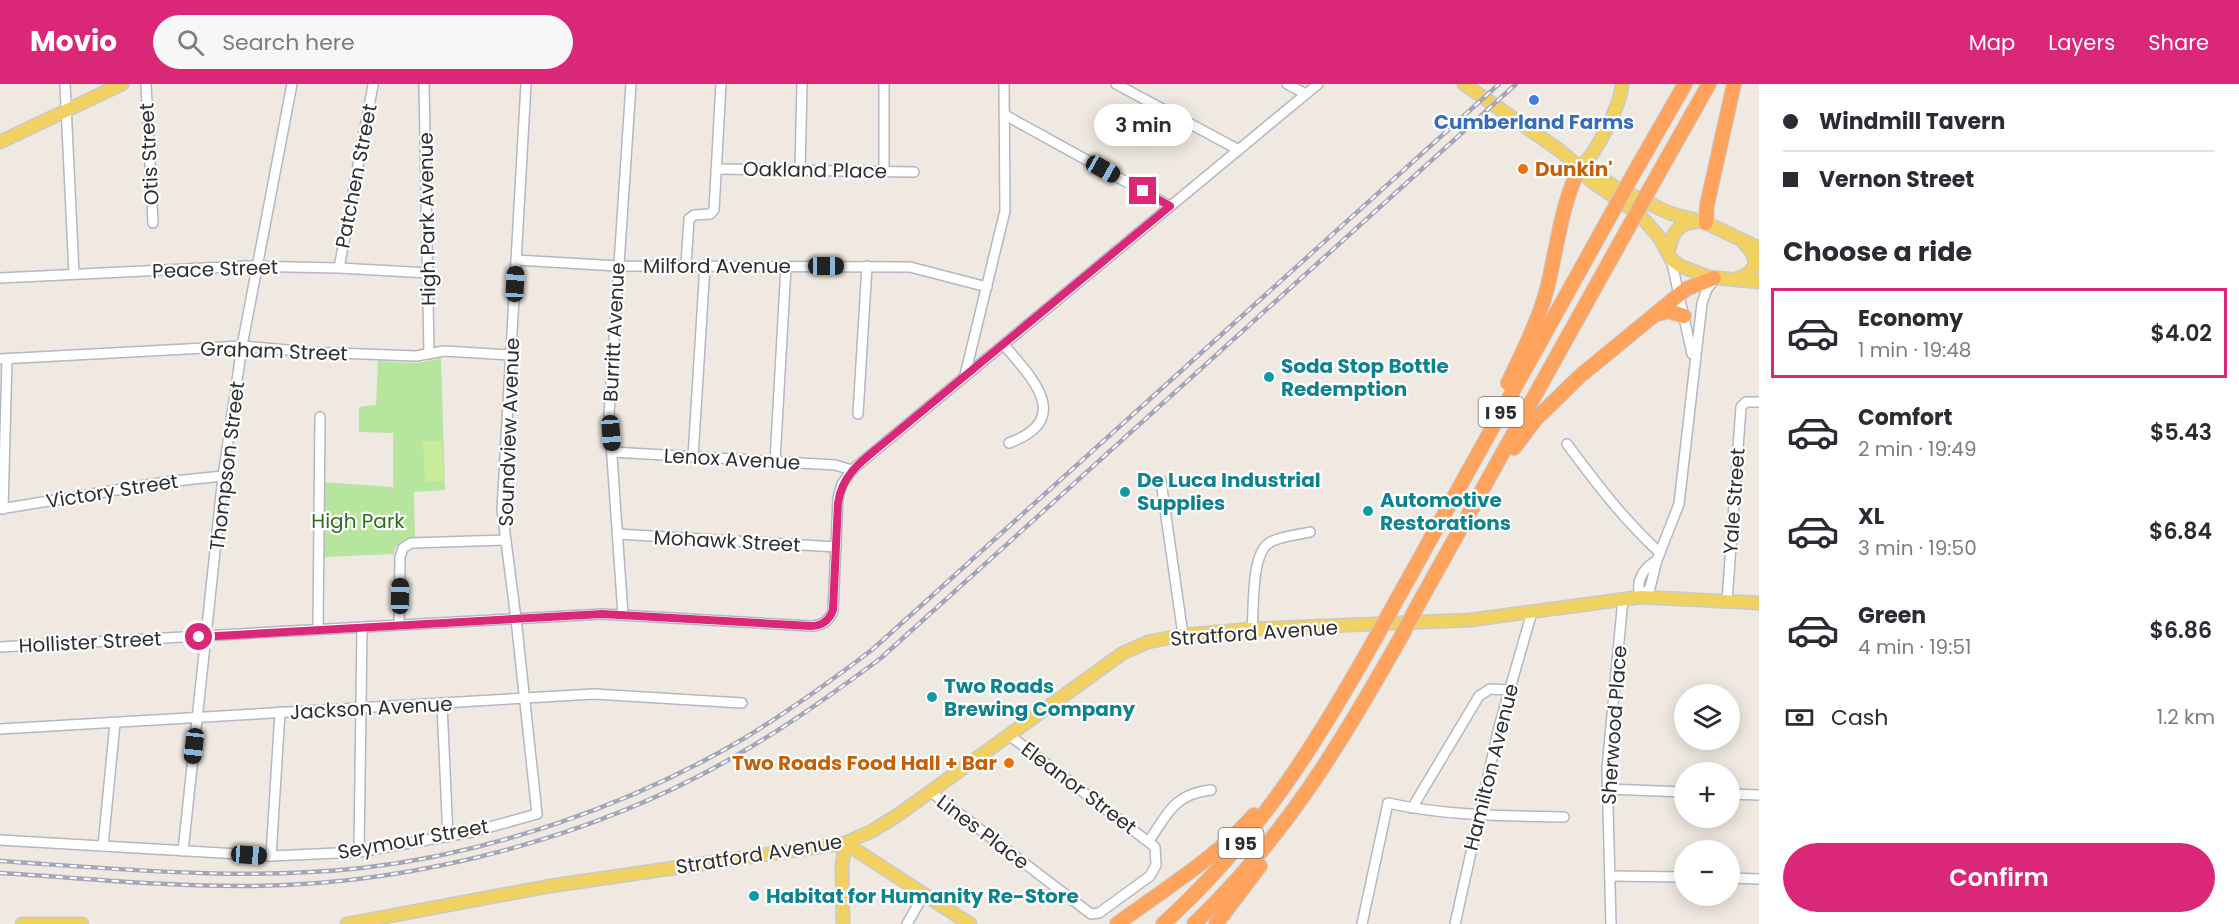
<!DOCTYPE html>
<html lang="en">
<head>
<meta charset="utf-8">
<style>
	body { margin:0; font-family:Poppins,sans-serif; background:#f7f7f7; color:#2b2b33; height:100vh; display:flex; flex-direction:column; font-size:22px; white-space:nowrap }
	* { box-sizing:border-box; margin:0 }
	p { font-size:20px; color:#7c7c81 }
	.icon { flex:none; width:33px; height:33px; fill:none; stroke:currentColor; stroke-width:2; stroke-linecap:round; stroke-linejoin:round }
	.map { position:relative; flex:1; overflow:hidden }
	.drawer { display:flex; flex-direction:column; background:#fff; width:480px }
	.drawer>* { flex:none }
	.guide { display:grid; align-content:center; height:132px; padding:0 24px; background:#fff }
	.tools { position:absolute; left:1674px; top:600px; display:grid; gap:12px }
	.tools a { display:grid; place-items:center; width:66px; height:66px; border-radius:50%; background:#fff; box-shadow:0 3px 15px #0003; font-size:30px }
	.end { position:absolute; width:27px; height:27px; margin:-14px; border:8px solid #db2777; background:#fff; box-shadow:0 0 0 3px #fff }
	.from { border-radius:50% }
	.bubble { position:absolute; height:42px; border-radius:21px; background:#fff; box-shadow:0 3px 15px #0003; font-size:20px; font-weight:600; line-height:42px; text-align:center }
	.car { position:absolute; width:18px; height:36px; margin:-18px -9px; border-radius:8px; box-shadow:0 0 4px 2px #0007; background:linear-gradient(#222 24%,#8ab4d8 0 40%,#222 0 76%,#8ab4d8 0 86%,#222 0) }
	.guide b { display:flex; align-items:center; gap:21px; height:57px; font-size:22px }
	.guide b+b { border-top:2px solid #e1e1e2 }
	.guide i { width:15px; height:15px; background:#2b2b33 }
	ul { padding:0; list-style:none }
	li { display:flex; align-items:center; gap:18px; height:90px; margin:0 12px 9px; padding:0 12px; border:3px solid transparent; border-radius:0px }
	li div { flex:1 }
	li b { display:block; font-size:22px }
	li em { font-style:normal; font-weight:600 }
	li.selected { border-color:#db2777 }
	li>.icon { width:54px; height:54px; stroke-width:1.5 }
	h2 { padding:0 24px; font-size:27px; line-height:72px }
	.pay { display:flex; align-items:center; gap:15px; height:66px; padding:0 24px; font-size:22px }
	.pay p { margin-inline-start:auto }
	.action { display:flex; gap:12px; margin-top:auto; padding:12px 24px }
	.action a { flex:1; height:69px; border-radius:36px; background:#db2777; color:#fff; font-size:24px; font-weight:600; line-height:69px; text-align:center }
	header { display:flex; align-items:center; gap:36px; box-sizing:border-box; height:84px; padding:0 30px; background:#db2777; color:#fff }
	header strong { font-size:28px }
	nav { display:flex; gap:33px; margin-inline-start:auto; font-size:21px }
	.search { width:420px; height:54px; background:#f7f7f7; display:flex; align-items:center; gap:15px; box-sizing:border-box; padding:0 21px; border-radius:33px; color:#7c7c81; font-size:22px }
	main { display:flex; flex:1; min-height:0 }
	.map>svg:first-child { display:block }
	.green { fill:#b6e59e }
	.pitch { fill:#c9ec9a }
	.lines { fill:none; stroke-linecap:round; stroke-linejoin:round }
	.minor-casing { stroke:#b4b7c1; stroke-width:12 }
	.major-casing { stroke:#c9c9c9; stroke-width:15 }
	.highway-casing { stroke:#c9c9c9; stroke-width:16 }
	.minor { stroke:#fff; stroke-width:9 }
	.major { stroke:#f2d163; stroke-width:12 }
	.highway { stroke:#ffa35c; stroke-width:14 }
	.rail-casing { stroke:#a3a6b8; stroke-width:4.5 }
	.rail { stroke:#fff; stroke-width:2; stroke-dasharray:7; stroke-linecap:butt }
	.highway-bridge-casing { stroke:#c9c9c9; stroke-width:16; stroke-linecap:butt }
	.highway-bridge { stroke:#ffa35c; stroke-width:14 }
	.route { stroke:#db2777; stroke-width:8 }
	.shop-dot { fill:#3f7fe0; stroke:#fff; stroke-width:2 }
	.food-dot { fill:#e8710a; stroke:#fff; stroke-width:2 }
	.culture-dot { fill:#0f9aa8; stroke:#fff; stroke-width:2 }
	.labels { text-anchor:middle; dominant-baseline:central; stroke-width:4.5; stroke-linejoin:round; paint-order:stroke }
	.shield { fill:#fff; stroke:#6d6d6d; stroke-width:1.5 }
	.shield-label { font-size:18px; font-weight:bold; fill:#2e2e2e }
	.shop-label { font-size:20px; font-weight:bold; fill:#366cbe; stroke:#fff }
	.street-label { font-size:20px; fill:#2e2e2e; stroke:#fff }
	.food-label { font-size:20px; font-weight:bold; fill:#c56008; stroke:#fff; text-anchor:start }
	.culture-label { font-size:20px; font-weight:bold; fill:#0d838f; stroke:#fff; text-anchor:start }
	.park-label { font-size:20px; fill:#2c6e1b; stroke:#fff }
</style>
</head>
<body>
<header>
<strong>Movio</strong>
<div class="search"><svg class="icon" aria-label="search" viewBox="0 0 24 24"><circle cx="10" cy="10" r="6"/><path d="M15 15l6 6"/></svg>Search here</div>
<nav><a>Map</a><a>Layers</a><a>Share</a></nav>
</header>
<main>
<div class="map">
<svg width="1759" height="840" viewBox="0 0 1759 840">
	<rect width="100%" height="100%" fill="#efe9e1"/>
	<path class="green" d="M441,274L445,406L414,408L415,454C405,455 395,458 394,470L323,473V398L393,403V349L359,348V323L376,321L378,277L418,279Z"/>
	<polygon class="pitch" points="423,357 442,357 444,397 425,398"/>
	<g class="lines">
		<g class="minor-casing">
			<g id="minor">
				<polyline points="65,0 74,190"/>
				<polyline points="146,0 153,139"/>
				<polyline points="424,0 429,270"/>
				<polyline points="1116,0 1239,66"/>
				<polyline points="1287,0 1306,10"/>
				<polyline points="1005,31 1170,122"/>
				<polyline points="716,85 914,88"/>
				<polyline points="800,86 802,0"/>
				<polyline points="884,87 884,0"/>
				<polyline points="1671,175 1692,270"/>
				<polyline points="516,176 618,182 910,183 987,203"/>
				<polyline points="686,182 689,135 694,131 710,130 714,126 721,0"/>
				<polyline points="339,184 373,1"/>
				<polyline points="0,194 246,182 339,184 429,189"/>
				<path d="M1004,261C1032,294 1074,335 1009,359"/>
				<polyline points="0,275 242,262 310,268 416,272 444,267 511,271"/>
				<polyline points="965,291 1005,127 1004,0"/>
				<polyline points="858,330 867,182"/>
				<path d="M1567,360C1596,399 1624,436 1660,469"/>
				<polyline points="612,368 835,381 852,386"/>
				<polyline points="693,373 705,181"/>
				<polyline points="775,377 786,182"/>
				<polyline points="1161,397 1183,551"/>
				<polyline points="0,425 165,398 223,392"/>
				<polyline points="3,425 7,275"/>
				<polyline points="618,450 836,463"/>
				<path d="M1657,476C1644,484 1634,497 1641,513L1650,504L1657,476L1679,420L1702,219L1707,205L1716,194"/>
				<polyline points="1727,517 1741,323 1746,318 1759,318"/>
				<polyline points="623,531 609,330 631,0"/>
				<polyline points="399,541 400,473 403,464 411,459 505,456"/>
				<polyline points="318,545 320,333"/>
				<path d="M1252,545C1254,525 1251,470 1269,459C1279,452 1298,451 1310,448"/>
				<path d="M0,563L602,530L811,542C822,542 829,537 833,527L838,414L842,400L852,386L1318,0"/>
				<polyline points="442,621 448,753"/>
				<polyline points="0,645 594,610 742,619"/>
				<polyline points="1607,705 1684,708"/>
				<polyline points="931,708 1091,830 1099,829 1150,792 1156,781 1155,763 1009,651"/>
				<polyline points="1730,710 1759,711"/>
				<polyline points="1412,724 1479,612 1490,605 1509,606"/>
				<polyline points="0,756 271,772 359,768 472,748 537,730 516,535 502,426 526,0"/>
				<path d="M1149,757C1168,729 1174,710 1211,706"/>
				<polyline points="103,762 115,639"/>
				<polyline points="183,767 223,392 242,262 292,0"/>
				<polyline points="359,768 362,543"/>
				<polyline points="271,772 280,628"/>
				<polyline points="1610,792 1684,793"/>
				<polyline points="1730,794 1759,795"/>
				<polyline points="907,840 924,810"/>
				<path d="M1362,840L1388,719C1446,732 1506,732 1564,733"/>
				<polyline points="1455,840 1499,643 1532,528"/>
				<polyline points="1611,840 1607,684 1623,515"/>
			</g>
		</g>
		<g class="major-casing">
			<g id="major">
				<polyline points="1464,0 1559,66 1580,83 1590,96 1639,130 1659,153 1671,175 1680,182 1709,193 1759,198"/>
				<polyline points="0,58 122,0"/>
				<path d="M1580,83C1596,71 1621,20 1622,0"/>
				<polyline points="1581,84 1596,90 1613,102 1669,129 1706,139 1759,164"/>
				<path d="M1668,169C1672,151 1676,139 1696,138"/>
				<path d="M1738,194C1759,188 1759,173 1744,159"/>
				<polyline points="22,840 82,840"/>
				<polyline points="347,840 550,802 845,759 872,747 898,731 1123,569 1148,558 1183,551 1252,545 1470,536 1641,513 1759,519"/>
				<polyline points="843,840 842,782 845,759 970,840"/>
			</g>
		</g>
		<g class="highway-casing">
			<g id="highway">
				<polyline points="1630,96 1685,0"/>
				<polyline points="1648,108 1709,0"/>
				<polyline points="1706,139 1707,121 1734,0"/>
				<polyline points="1658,230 1668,227 1684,232"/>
				<path d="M1508,299C1522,269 1538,238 1547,205C1557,165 1561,120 1580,83"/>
				<polyline points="1514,364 1536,335 1580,292 1686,205 1714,194"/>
				<polyline points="1390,528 1613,127"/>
				<polyline points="1414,528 1631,139"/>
				<path d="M1117,840C1163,806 1216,774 1254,731"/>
				<path d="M1163,840C1257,755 1315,662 1376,553"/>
				<path d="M1194,840C1285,753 1340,661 1401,553"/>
				<polyline points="1216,840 1260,782"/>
			</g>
		</g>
		<use href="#minor" class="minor"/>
		<use href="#major" class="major"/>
		<use href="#highway" class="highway"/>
		<g class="rail-casing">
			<g id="rail">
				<path d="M0,777C120,785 242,797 362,784C492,769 631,721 743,655C789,627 831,597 873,565L1499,0"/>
				<path d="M0,789C84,794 169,803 253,802C421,800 605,751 749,664C795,637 838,606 881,574L1516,0"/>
			</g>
		</g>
		<use href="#rail" class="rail"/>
		<g class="highway-bridge-casing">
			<g id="highway-bridge">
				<polyline points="1613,127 1630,96"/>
				<polyline points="1631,139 1648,108"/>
				<polyline points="1376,553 1390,528"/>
				<polyline points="1401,553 1414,528"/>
			</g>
		</g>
		<use href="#highway-bridge" class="highway-bridge"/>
	</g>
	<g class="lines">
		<path class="route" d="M199,553L602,530L811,542C822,542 829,537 833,526L838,419C842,392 859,379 879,363L1170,122L1143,107"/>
	</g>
	<circle class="shop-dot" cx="1534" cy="16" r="6"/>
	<g class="food-dot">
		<circle cx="1523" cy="85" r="6"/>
		<circle cx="1009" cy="679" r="6"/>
	</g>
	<g class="culture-dot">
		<circle cx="1269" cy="293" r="6"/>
		<circle cx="1125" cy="408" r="6"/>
		<circle cx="1368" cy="427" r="6"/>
		<circle cx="932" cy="613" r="6"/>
		<circle cx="754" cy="812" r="6"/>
	</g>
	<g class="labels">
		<g class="shield">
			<rect x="1478.5" y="313" width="45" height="30" rx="4.5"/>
			<rect x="1218.5" y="744" width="45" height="30" rx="4.5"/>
		</g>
		<g class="shield-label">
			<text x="1501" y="328">I 95</text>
			<text x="1241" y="759">I 95</text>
		</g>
		<g class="shop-label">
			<text x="1534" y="38">Cumberland Farms</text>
		</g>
		<g class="street-label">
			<text transform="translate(149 70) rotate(-93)">Otis Street</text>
			<text transform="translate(815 86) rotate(1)">Oakland Place</text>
			<text transform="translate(356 92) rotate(-79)">Patchen Street</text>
			<text transform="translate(427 135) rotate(-91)">High Park Avenue</text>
			<text x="717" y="182">Milford Avenue</text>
			<text transform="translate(215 185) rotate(-2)">Peace Street</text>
			<text transform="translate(614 248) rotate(-87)">Burritt Avenue</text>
			<text transform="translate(274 267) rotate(2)">Graham Street</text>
			<text transform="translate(509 348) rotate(-88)">Soundview Avenue</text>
			<text transform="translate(732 375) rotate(3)">Lenox Avenue</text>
			<text transform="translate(227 382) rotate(-83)">Thompson Street</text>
			<text transform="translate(112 407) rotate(-9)">Victory Street</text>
			<text transform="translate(1734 417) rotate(-86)">Yale Street</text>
			<text transform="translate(727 457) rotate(3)">Mohawk Street</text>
			<text transform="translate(1254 549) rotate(-4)">Stratford Avenue</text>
			<text transform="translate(90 558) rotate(-3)">Hollister Street</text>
			<text transform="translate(371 624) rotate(-3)">Jackson Avenue</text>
			<text transform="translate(1614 641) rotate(-86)">Sherwood Place</text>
			<text transform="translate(1491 683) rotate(-76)">Hamilton Avenue</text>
			<text transform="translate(1079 704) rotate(37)">Eleanor Street</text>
			<text transform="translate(983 748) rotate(37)">Lines Place</text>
			<text transform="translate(413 755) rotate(-10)">Seymour Street</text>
			<text transform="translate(759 770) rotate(-9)">Stratford Avenue</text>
		</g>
		<g class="food-label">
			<text x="1535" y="85">Dunkin'</text>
			<text x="997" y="679" text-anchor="end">Two Roads Food Hall + Bar</text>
		</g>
		<g class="culture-label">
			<text x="1281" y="282">Soda Stop Bottle<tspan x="1281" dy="23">Redemption</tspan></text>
			<text x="1137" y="396">De Luca Industrial<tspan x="1137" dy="23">Supplies</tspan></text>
			<text x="1380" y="416">Automotive<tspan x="1380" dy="23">Restorations</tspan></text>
			<text x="944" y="602">Two Roads<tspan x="944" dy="23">Brewing Company</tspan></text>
			<text x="766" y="812">Habitat for Humanity Re-Store</text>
		</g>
		<g class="park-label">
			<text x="358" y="437">High Park</text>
		</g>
	</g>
</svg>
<div class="tools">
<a><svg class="icon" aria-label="layers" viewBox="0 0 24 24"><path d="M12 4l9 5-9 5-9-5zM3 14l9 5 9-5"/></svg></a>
<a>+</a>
<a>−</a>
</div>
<i class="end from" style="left:199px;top:553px"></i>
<i class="end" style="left:1143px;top:107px"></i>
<div class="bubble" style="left:1094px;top:20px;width:99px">3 min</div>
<i class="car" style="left:1103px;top:85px;rotate:119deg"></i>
<i class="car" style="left:826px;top:182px;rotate:90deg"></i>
<i class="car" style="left:515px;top:200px;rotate:3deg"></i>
<i class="car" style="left:611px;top:349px;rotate:176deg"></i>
<i class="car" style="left:400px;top:512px;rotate:1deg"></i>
<i class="car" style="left:194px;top:662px;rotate:187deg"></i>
<i class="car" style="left:249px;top:771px;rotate:94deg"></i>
</div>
<section class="drawer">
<div class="guide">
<b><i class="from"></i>Windmill Tavern</b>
<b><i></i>Vernon Street</b>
</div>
<h2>Choose a ride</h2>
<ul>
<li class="selected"><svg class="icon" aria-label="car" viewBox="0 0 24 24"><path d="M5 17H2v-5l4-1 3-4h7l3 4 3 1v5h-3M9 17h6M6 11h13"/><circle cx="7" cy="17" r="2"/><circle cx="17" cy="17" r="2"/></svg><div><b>Economy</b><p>1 min · 19:48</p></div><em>$4.02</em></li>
<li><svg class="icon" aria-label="car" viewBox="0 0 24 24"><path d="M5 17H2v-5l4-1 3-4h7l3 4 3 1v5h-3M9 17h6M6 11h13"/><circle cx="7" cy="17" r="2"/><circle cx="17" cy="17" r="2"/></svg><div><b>Comfort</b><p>2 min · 19:49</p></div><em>$5.43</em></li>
<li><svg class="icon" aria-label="car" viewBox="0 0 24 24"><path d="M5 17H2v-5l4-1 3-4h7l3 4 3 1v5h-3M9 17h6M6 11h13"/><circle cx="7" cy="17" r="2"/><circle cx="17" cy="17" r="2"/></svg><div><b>XL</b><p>3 min · 19:50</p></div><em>$6.84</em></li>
<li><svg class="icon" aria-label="car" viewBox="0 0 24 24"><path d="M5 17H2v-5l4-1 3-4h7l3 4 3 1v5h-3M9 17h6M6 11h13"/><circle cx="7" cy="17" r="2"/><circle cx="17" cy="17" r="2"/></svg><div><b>Green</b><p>4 min · 19:51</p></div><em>$6.86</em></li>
</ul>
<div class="pay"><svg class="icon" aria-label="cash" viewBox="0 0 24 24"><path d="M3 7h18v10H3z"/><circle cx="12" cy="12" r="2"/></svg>Cash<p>1.2 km</p></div>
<div class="action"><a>Confirm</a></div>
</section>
</main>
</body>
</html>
